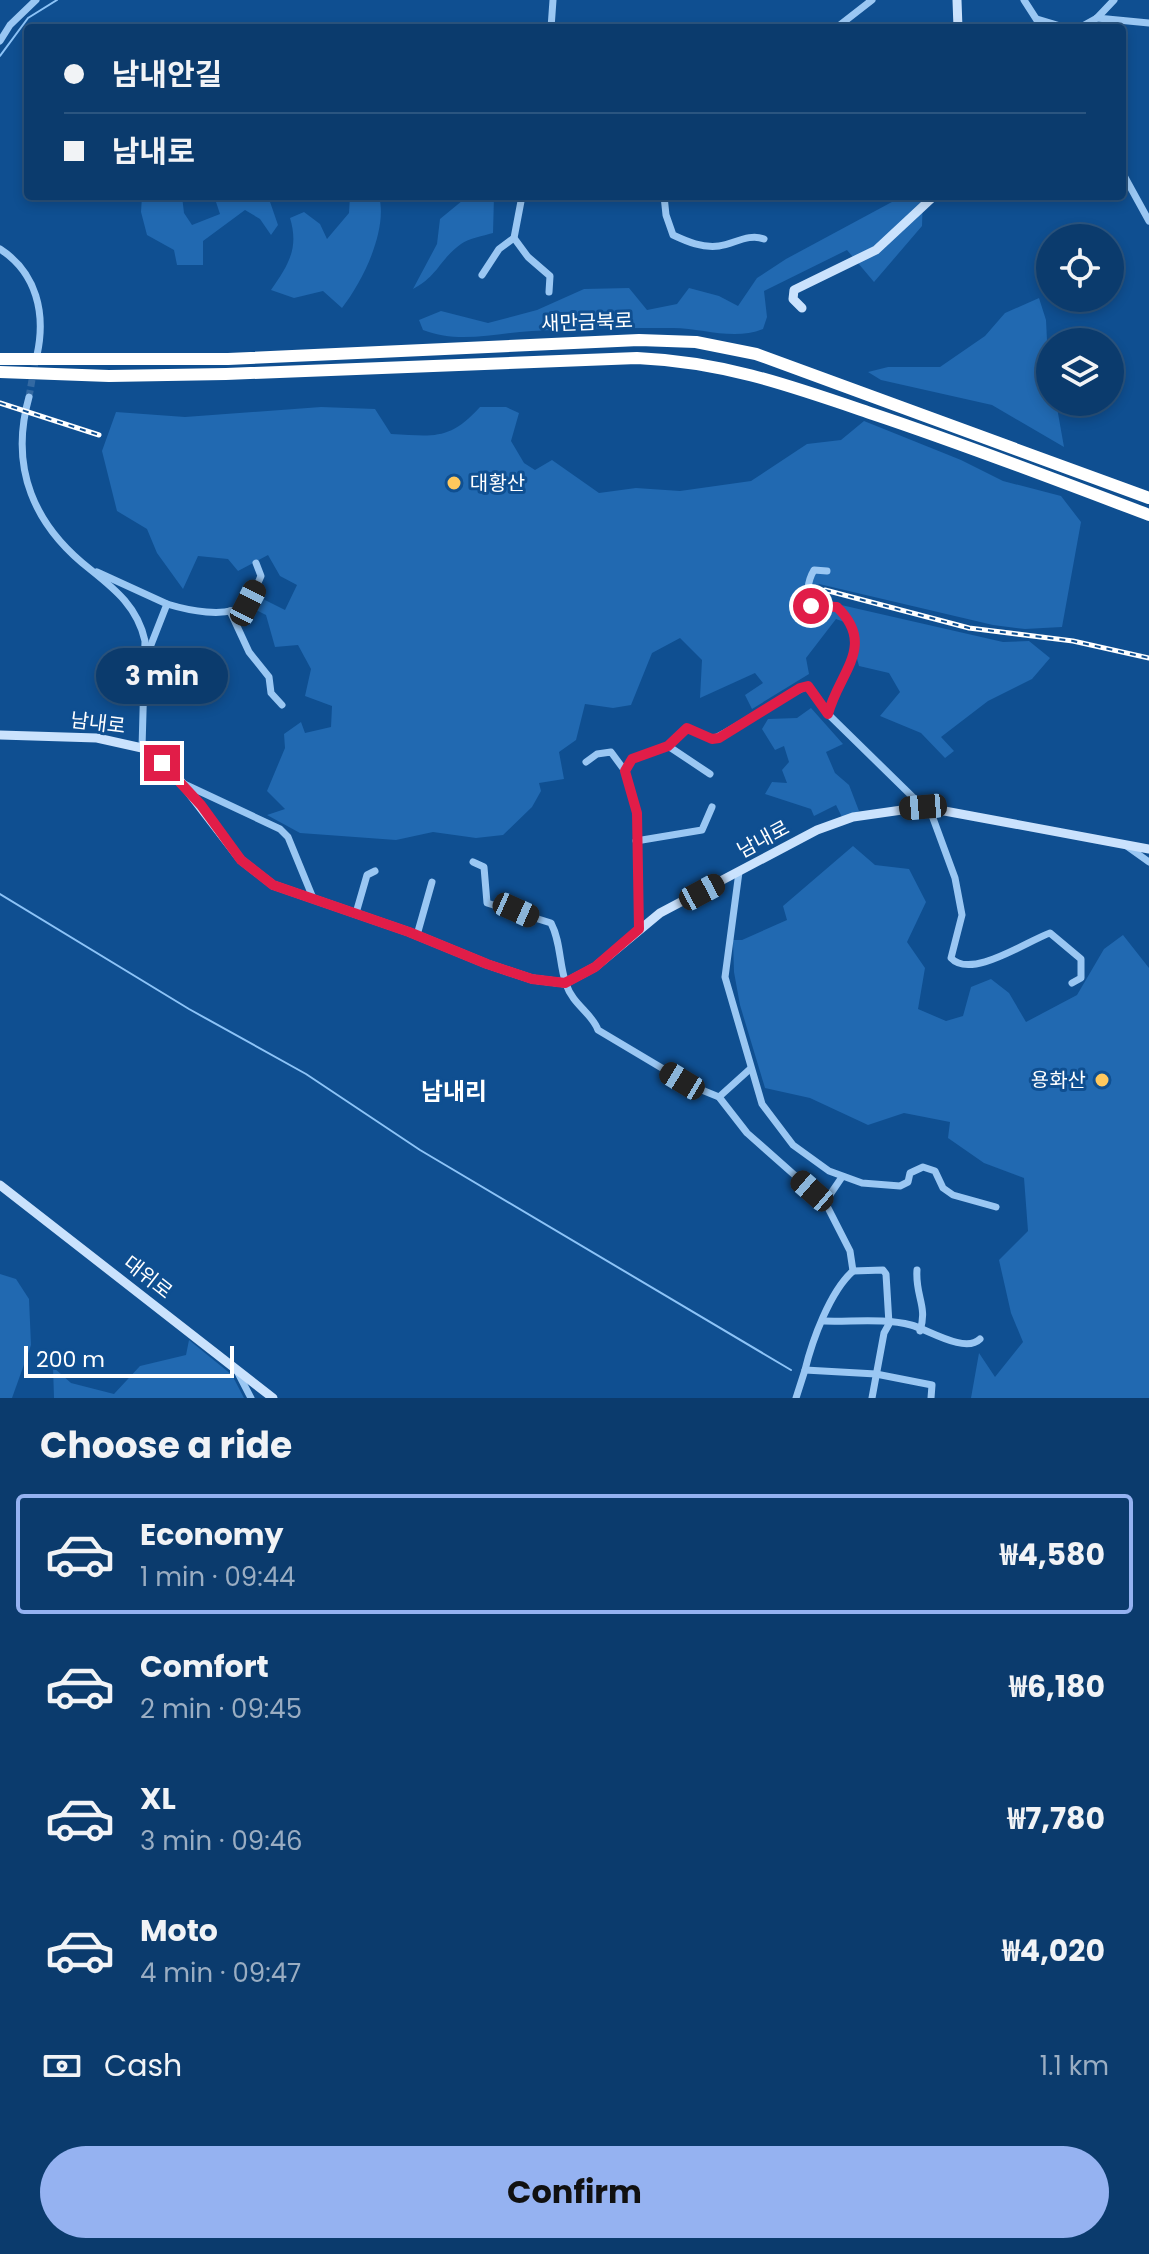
<!DOCTYPE html>
<html lang="en">
<head>
<meta charset="utf-8">
<style>
	body { margin:0; font-family:Poppins,"Noto Sans KR",sans-serif; background:#144272; color:#f1f3f6; height:100vh; display:flex; flex-direction:column; font-size:30px; white-space:nowrap }
	* { box-sizing:border-box; margin:0 }
	p { font-size:26px; color:#9aadc2 }
	.icon { flex:none; width:44px; height:44px; fill:none; stroke:currentColor; stroke-width:2; stroke-linecap:round; stroke-linejoin:round }
	.map { position:relative; height:1398px; overflow:hidden }
	.side { display:flex; flex-direction:column; background:#0b3b6d; flex:1 }
	.side>* { flex:none }
	.guide { position:absolute; left:24px; top:24px; width:1102px; height:176px; border-radius:8px; box-shadow:0 4px 12px #0003,0 0 0 2px #2b5580; display:grid; align-content:center; height:176px; padding:0 40px; background:#0b3b6d }
	.controls { position:absolute; left:1036px; top:224px; display:grid; gap:16px }
	.controls a { display:grid; place-items:center; width:88px; height:88px; border-radius:50%; background:#0b3b6d; box-shadow:0 4px 12px #0003,0 0 0 2px #2b5580; font-size:40px }
	.scale { position:absolute; left:24px; bottom:20px; width:210px; box-sizing:border-box; padding-left:8px; border:4px solid #fff; border-top:0; font-size:22px; line-height:28px; white-space:nowrap; color:#fff; -webkit-text-stroke:6px #0f4f91; paint-order:stroke }
	.end { position:absolute; width:36px; height:36px; margin:-18px; border:10px solid #e11d48; background:#fff; box-shadow:0 0 0 4px #fff }
	.from { border-radius:50% }
	.bubble { position:absolute; height:56px; border-radius:28px; background:#0b3b6d; box-shadow:0 4px 12px #0003,0 0 0 2px #2b5580; font-size:26px; font-weight:700; line-height:56px; text-align:center }
	.car { position:absolute; width:24px; height:48px; margin:-24px -12px; border-radius:10px; box-shadow:0 0 6px 2px #0007; background:linear-gradient(#222 24%,#8ab4d8 0 40%,#222 0 76%,#8ab4d8 0 86%,#222 0) }
	.guide b { display:flex; align-items:center; gap:28px; height:76px; font-size:30px }
	.guide b+b { border-top:2px solid #2b5580 }
	.guide i { width:20px; height:20px; background:#f1f3f6 }
	ul { padding:0; list-style:none }
	li { display:flex; align-items:center; gap:24px; height:120px; margin:0 16px 12px; padding:0 24px; border:4px solid transparent; border-radius:8px }
	li div { flex:1 }
	li b { display:block; font-size:30px }
	li em { font-style:normal; font-weight:700 }
	li.on { border-color:#95b2f1 }
	li>.icon { width:72px; height:72px; stroke-width:1.5 }
	h2 { padding:0 40px; font-size:36px; line-height:96px }
	.pay { display:flex; align-items:center; gap:20px; height:88px; padding:0 40px; font-size:30px }
	.pay p { margin-inline-start:auto }
	.primary-button { display:flex; gap:16px; margin-top:auto; padding:16px 40px }
	.primary-button a { flex:1; height:92px; border-radius:48px; background:#95b2f1; color:#111; font-size:32px; font-weight:700; line-height:92px; text-align:center }
	.map>svg:first-child { display:block }
	.green { fill:#2169b1 }
	.lines { fill:none; stroke-linecap:round; stroke-linejoin:round }
	.stream { stroke:#8cc3f7; stroke-width:2 }
	.street-tunnel { stroke:#3369a2; stroke-width:7; stroke-dasharray:7 3.5; stroke-linecap:butt }
	.street { stroke:#9ac7f3; stroke-width:7 }
	.secondary { stroke:#cae2fd; stroke-width:9 }
	.highway { stroke:#fff; stroke-width:12 }
	.rail-casing { stroke:#fff; stroke-width:5 }
	.rail { stroke:#0f4f91; stroke-width:2; stroke-dasharray:6; stroke-linecap:butt }
	.route { stroke:#e11d48; stroke-width:10 }
	.poi-dot { fill:#ffc85d; stroke:#0f4f91; stroke-width:3 }
	.labels { text-anchor:middle; dominant-baseline:central; stroke-width:6; stroke-linejoin:round; paint-order:stroke }
	.street-label { font-size:20px; fill:#fff; stroke:#0f4f91 }
	.poi-label { font-size:20px; fill:#fff; stroke:#0f4f91; text-anchor:start }
	.quarter-label { font-size:24px; font-weight:bold; fill:#fff; stroke:#0f4f91 }
</style>
</head>
<body>
<div class="map">
<svg width="1149" height="1398" viewBox="0 0 1149 1398">
	<rect width="100%" height="100%" fill="#0f4f91"/>
	<g class="green">
		<polygon points="142,196 182,196 184,213 192,225 220,214 214,196 268,196 278,225 271,235 260,219 245,210 203,241 203,265 177,265 174,250 147,235 141,212"/>
		<path d="M350,196H379C388,230 363,281 342,308L323,291L294,298L271,290C289,264 299,248 290,218L304,212L320,224L327,239L349,213Z"/>
		<path d="M468,196H494L493,233C483,236 469,238 461,244C439,260 438,276 413,289L437,244L440,219Z"/>
		<path d="M903,196H923L922,226L874,282L847,250L764,291L767,317L763,329C733,341 703,328 673,328C626,328 579,328 532,331C495,333 459,344 423,330L419,320L441,311L488,323L537,310L584,289L629,288L647,310L677,304L689,288L719,296L738,306L757,278L786,259Z"/>
		<polygon points="1039,298 1046,320 1050,402 1056,402 1064,447 992,405 881,380 868,372 888,367 940,367 985,336 1005,313"/>
		<path d="M321,407L375,409L391,434C434,436 449,441 480,407H506L519,413L511,441L524,463L535,470L552,460L599,493L636,488L680,491L751,481L807,444L841,440L864,421L961,460L1003,481L1061,496L1081,522L1062,627L1025,629L993,625L819,584L813,592L828,602L1003,642L1029,641L1050,658L1032,679L988,701L941,737L954,751L945,758L921,733L880,716L900,692L889,673L859,666L847,623L836,619L806,658L809,674L752,709L745,695L763,683L755,673L700,698L702,660L680,638L652,653L631,705L613,708L585,704L576,740L559,752L564,779L539,783L541,791L532,807L503,835L476,838L433,832L396,840L300,833L267,815L285,809L267,791L285,748L284,734L301,722L305,733L331,727L332,706L305,696L311,669L298,645L275,647L266,615L252,608L259,597L285,610L297,585L280,576L268,555L238,571L228,559L198,556L183,589L157,553L147,529L117,511L102,451L116,412L185,417Z"/>
		<polygon points="811,708 843,744 826,752 835,773 849,785 859,811 842,817 836,805 814,816 811,809 765,794 772,782 787,783 782,770 789,762 784,746 775,750 762,729 768,719 797,718"/>
		<polygon points="853,846 875,865 909,869 926,902 907,942 925,968 918,1009 946,1021 963,1016 971,987 991,979 1009,993 1026,1022 1077,995 1104,949 1123,935 1149,968 1149,1398 971,1398 979,1353 995,1377 1023,1342 1011,1313 999,1260 1028,1231 1024,1178 984,1163 948,1138 950,1122 904,1113 868,1125 810,1098 765,1088 740,1005 734,972 733,940 742,940 787,920 783,906"/>
		<polygon points="0,1274 16,1279 29,1299 31,1345 12,1398 0,1398"/>
		<polygon points="189,1340 232,1375 244,1398 54,1398 53,1367 71,1383 114,1394 140,1366 186,1355"/>
	</g>
	<g class="lines">
		<g class="stream">
			<polyline points="0,56 28,18 57,0"/>
			<polyline points="0,894 189,1009 306,1074 420,1150 791,1370"/>
		</g>
		<polyline class="street-tunnel" points="29,397 36,357"/>
		<g class="street">
			<polyline points="1024,0 1042,28"/>
			<polyline points="1097,18 1149,23"/>
			<polyline points="1037,19 1067,28"/>
			<polyline points="551,28 553,0"/>
			<polyline points="836,28 872,0"/>
			<polyline points="1079,28 1097,18 1114,0"/>
			<polyline points="0,41 10,25 36,0"/>
			<polyline points="1122,172 1149,221"/>
			<polyline points="522,196 514,238 528,257 550,276 549,292"/>
			<path d="M664,196L666,215L673,235C688,242 702,248 719,246C734,244 749,233 764,239"/>
			<path d="M0,249C37,273 46,314 37,355"/>
			<polyline points="482,275 499,249 514,238"/>
			<path d="M29,397C9,468 34,526 91,570C116,590 138,608 145,641L142,748"/>
			<path d="M827,571L814,570C807,582 806,593 811,606L837,607C877,646 839,672 828,714"/>
			<polyline points="97,572 167,604 147,655"/>
			<path d="M167,604C187,610 226,619 245,605C252,598 257,585 261,576L256,563"/>
			<polyline points="230,611 249,652 269,677 271,693 282,705"/>
			<polyline points="668,746 710,774"/>
			<polyline points="586,762 597,754 611,752 625,771"/>
			<polyline points="182,783 280,829 288,837 313,898"/>
			<path d="M930,810L955,878L962,915L951,958C971,980 1027,941 1050,933L1081,959V978L1072,983"/>
			<polyline points="636,841 702,830 712,807"/>
			<polyline points="1128,847 1149,862"/>
			<path d="M473,862L484,867L487,903L551,923C561,942 559,964 566,984C573,1005 592,1013 598,1030L692,1086L719,1097L747,1133L825,1202L850,1251L853,1271C830,1291 812,1341 805,1370L876,1374L932,1385L931,1398"/>
			<polyline points="739,872 725,977 762,1104 793,1145 829,1171 862,1183 900,1186 908,1182 910,1173 923,1167 935,1171 943,1188 953,1195 996,1207"/>
			<polyline points="356,913 367,875 375,871"/>
			<path d="M639,929L637,813L625,771L632,759L668,746L687,728C694,731 704,737 711,739C719,740 789,691 808,686L828,714L923,807"/>
			<polyline points="417,935 432,882"/>
			<polyline points="719,1097 750,1069"/>
			<polyline points="825,1202 842,1177"/>
			<path d="M917,1270C915,1296 928,1306 920,1331"/>
			<polyline points="853,1271 883,1270 886,1274 889,1324 884,1333 872,1398"/>
			<path d="M824,1321C851,1322 885,1318 911,1325C927,1329 965,1354 980,1339"/>
			<polyline points="238,1373 251,1398"/>
			<polyline points="796,1398 805,1370"/>
		</g>
		<g class="secondary">
			<polyline points="957,0 958,28"/>
			<polyline points="802,308 793,299 794,290 876,250 934,196"/>
			<polyline points="0,735 97,738 142,748 181,782 241,860 273,885 409,932 487,964 532,979 565,983 595,967 660,913 817,830 853,817 923,807 1149,849"/>
			<polyline points="0,1185 273,1398"/>
		</g>
		<g class="highway">
			<polyline points="0,359 228,359 639,340 696,342 756,354 1149,498"/>
			<path d="M0,372L109,376L226,374L637,358C725,362 791,386 873,414C966,445 1057,480 1149,515"/>
		</g>
		<g class="rail-casing">
			<g id="rail">
				<polyline points="0,403 99,435"/>
				<polyline points="825,590 969,628 1073,641 1149,658"/>
			</g>
		</g>
		<use href="#rail" class="rail"/>
	</g>
	<g class="lines">
		<path class="route" d="M162,763L201,805L241,860L273,885L409,932L487,964L532,979L565,983L595,967L639,929L637,813L625,771L632,759L668,746L687,728L712,739L719,738L800,688L808,686L828,714C839,672 877,646 837,607L811,606"/>
	</g>
	<g class="poi-dot">
		<circle cx="454" cy="483" r="8"/>
		<circle cx="1102" cy="1080" r="8"/>
	</g>
	<g class="labels">
		<g class="street-label">
			<text transform="translate(587 322) rotate(-2)">새만금북로</text>
			<text transform="translate(98 723) rotate(7)">남내로</text>
			<text transform="translate(763 839) rotate(-28)">남내로</text>
			<text transform="translate(148 1277) rotate(38)">대위로</text>
		</g>
		<g class="poi-label">
			<text x="470" y="483">대황산</text>
			<text x="1086" y="1080" text-anchor="end">용화산</text>
		</g>
		<g class="quarter-label">
			<text x="454" y="1091">남내리</text>
		</g>
	</g>
</svg>
<div class="controls">
<a><svg class="icon" aria-label="locate" viewBox="0 0 24 24"><circle cx="12" cy="12" r="6"/><path d="M12 2v4M12 18v4M2 12h4M18 12h4"/></svg></a>
<a><svg class="icon" aria-label="layers" viewBox="0 0 24 24"><path d="M12 4l9 5-9 5-9-5zM3 14l9 5 9-5"/></svg></a>
</div>
<div class="scale">200 m</div>
<i class="end from" style="left:811px;top:606px"></i>
<i class="end" style="left:162px;top:763px"></i>
<div class="bubble" style="left:96px;top:648px;width:132px">3 min</div>
<i class="car" style="left:248px;top:603px;rotate:27deg"></i>
<i class="car" style="left:923px;top:807px;rotate:265deg"></i>
<i class="car" style="left:702px;top:892px;rotate:62deg"></i>
<i class="car" style="left:516px;top:910px;rotate:114deg"></i>
<i class="car" style="left:682px;top:1081px;rotate:301deg"></i>
<i class="car" style="left:812px;top:1191px;rotate:311deg"></i>
<div class="guide">
<b><i class="from"></i>남내안길</b>
<b><i></i>남내로</b>
</div>
</div>
<section class="side">
<h2>Choose a ride</h2>
<ul>
<li class="on"><svg class="icon" aria-label="car" viewBox="0 0 24 24"><path d="M5 17H2v-5l4-1 3-4h7l3 4 3 1v5h-3M9 17h6M6 11h13"/><circle cx="7" cy="17" r="2"/><circle cx="17" cy="17" r="2"/></svg><div><b>Economy</b><p>1 min · 09:44</p></div><em>₩4,580</em></li>
<li><svg class="icon" aria-label="car" viewBox="0 0 24 24"><path d="M5 17H2v-5l4-1 3-4h7l3 4 3 1v5h-3M9 17h6M6 11h13"/><circle cx="7" cy="17" r="2"/><circle cx="17" cy="17" r="2"/></svg><div><b>Comfort</b><p>2 min · 09:45</p></div><em>₩6,180</em></li>
<li><svg class="icon" aria-label="car" viewBox="0 0 24 24"><path d="M5 17H2v-5l4-1 3-4h7l3 4 3 1v5h-3M9 17h6M6 11h13"/><circle cx="7" cy="17" r="2"/><circle cx="17" cy="17" r="2"/></svg><div><b>XL</b><p>3 min · 09:46</p></div><em>₩7,780</em></li>
<li><svg class="icon" aria-label="car" viewBox="0 0 24 24"><path d="M5 17H2v-5l4-1 3-4h7l3 4 3 1v5h-3M9 17h6M6 11h13"/><circle cx="7" cy="17" r="2"/><circle cx="17" cy="17" r="2"/></svg><div><b>Moto</b><p>4 min · 09:47</p></div><em>₩4,020</em></li>
</ul>
<div class="pay"><svg class="icon" aria-label="cash" viewBox="0 0 24 24"><path d="M3 7h18v10H3z"/><circle cx="12" cy="12" r="2"/></svg>Cash<p>1.1 km</p></div>
<div class="primary-button"><a>Confirm</a></div>
</section>
</body>
</html>
